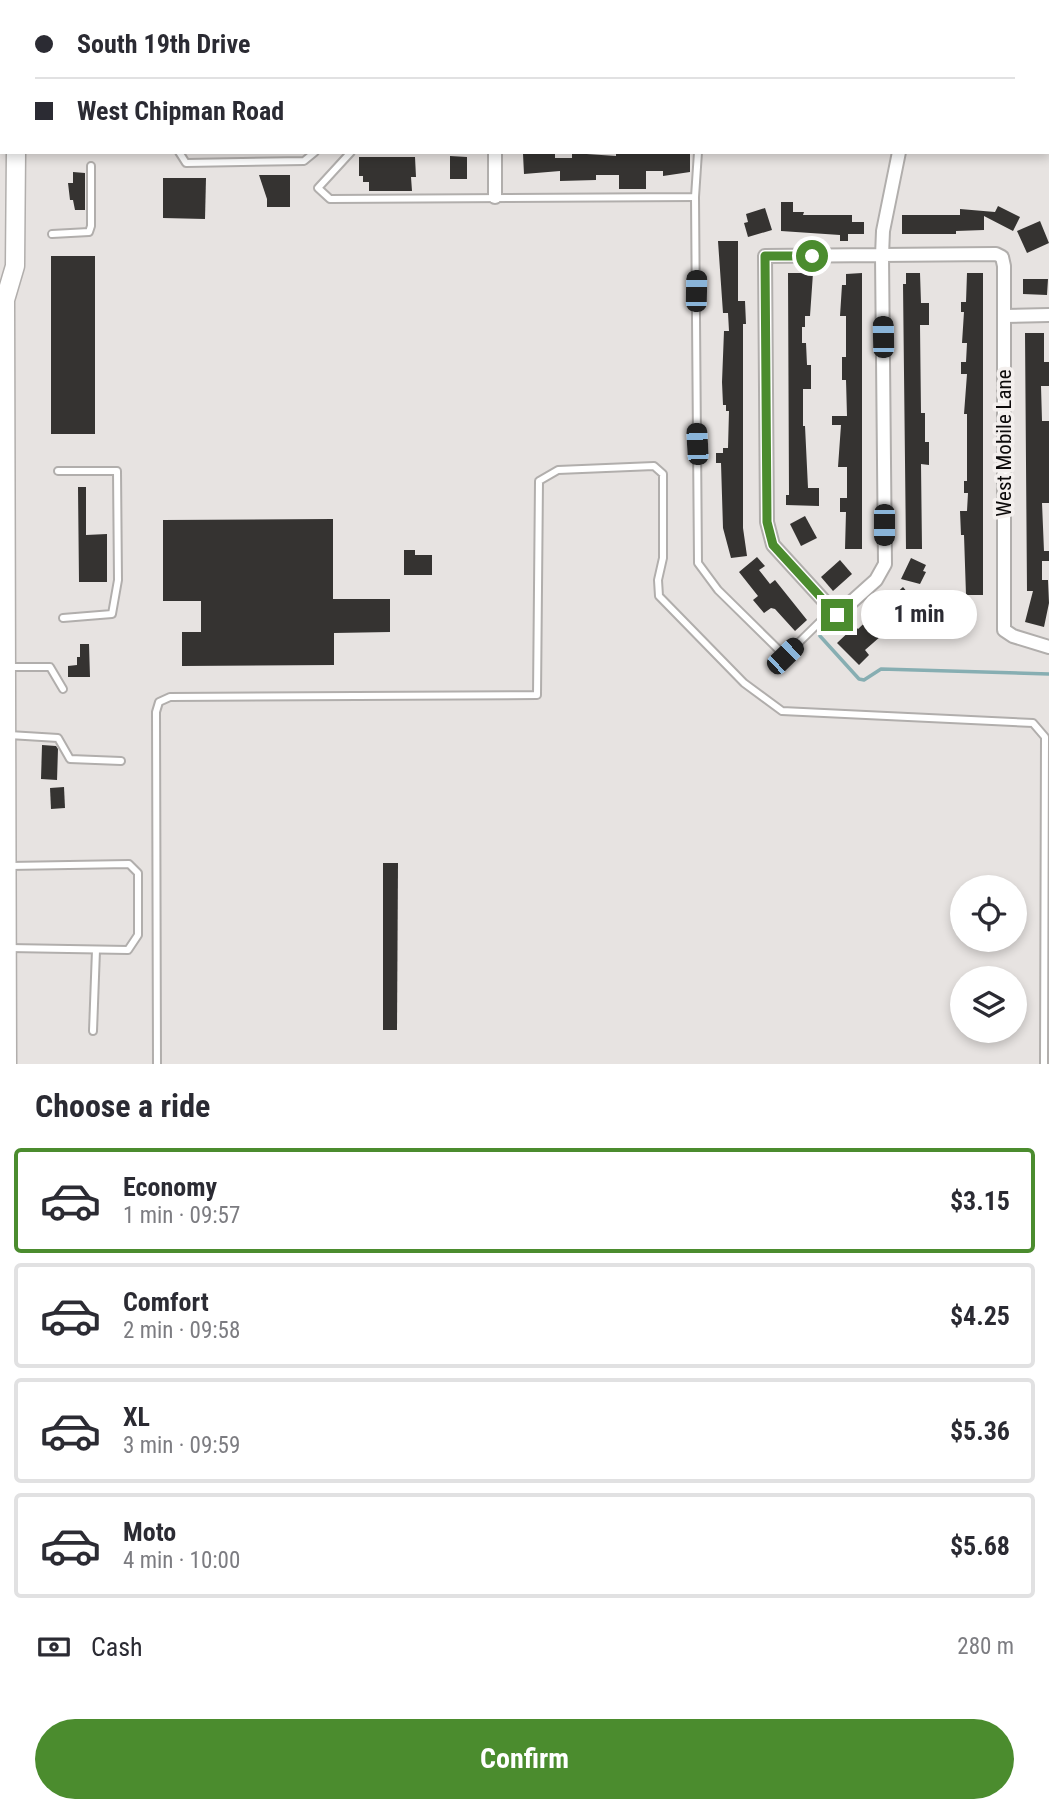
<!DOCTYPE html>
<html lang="en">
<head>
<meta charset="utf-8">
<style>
	body { margin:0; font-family:"Roboto Condensed",sans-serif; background:#f2f2f3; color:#2b2b33; height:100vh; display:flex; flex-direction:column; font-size:26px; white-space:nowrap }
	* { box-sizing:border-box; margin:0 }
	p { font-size:23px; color:#7c7c81 }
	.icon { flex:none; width:38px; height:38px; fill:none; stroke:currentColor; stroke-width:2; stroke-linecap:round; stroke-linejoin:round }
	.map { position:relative; height:1064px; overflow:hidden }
	.sheet { display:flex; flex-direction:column; background:#fff; flex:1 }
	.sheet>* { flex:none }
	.hud { position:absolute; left:0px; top:0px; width:1050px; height:154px; box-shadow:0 4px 10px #0003; display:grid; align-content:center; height:154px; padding:0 35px; background:#fff }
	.controls { position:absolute; left:950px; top:875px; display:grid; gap:14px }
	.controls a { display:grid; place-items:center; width:77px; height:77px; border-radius:50%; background:#fff; box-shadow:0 4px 10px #0003; font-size:35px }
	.end { position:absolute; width:32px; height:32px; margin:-16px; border:9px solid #4b8c2e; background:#fff; box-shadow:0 0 0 4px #fff }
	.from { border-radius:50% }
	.bubble { position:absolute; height:49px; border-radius:24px; background:#fff; box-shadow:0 4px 10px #0003; font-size:23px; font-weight:700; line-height:49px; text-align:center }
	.car { position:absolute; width:21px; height:42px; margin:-21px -10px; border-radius:9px; box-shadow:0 0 5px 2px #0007; background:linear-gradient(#222 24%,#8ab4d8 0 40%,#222 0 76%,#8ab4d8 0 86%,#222 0) }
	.hud b { display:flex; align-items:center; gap:24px; height:66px; font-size:26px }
	.hud b+b { border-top:2px solid #e1e1e2 }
	.hud i { width:18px; height:18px; background:#2b2b33 }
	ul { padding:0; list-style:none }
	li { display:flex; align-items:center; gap:21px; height:105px; margin:0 14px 10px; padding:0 21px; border:4px solid #e1e1e2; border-radius:7px }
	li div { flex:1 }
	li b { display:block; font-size:26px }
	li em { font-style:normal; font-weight:700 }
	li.selected { border-color:#4b8c2e }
	li>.icon { width:63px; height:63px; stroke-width:1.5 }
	h2 { padding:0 35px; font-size:32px; line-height:84px }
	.pay { display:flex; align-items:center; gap:18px; height:77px; padding:0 35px; font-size:26px }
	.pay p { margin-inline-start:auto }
	.action { display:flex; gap:14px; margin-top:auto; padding:14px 35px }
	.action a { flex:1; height:80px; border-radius:42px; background:#4b8c2e; color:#fff; font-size:28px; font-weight:700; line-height:80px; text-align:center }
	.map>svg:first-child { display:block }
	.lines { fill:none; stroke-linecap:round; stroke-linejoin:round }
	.stream { stroke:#87aeb2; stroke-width:3.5 }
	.building { fill:#353331 }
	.service-casing { stroke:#b1aeac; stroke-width:10 }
	.minor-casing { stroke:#b1aeac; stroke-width:16 }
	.secondary-casing { stroke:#b1aeac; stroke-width:21 }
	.primary-casing { stroke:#b1aeac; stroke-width:23 }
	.service { stroke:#fff; stroke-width:6 }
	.minor { stroke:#fff; stroke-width:12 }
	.secondary { stroke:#fff; stroke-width:18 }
	.primary { stroke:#fff; stroke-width:19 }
	.route { stroke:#4b8c2e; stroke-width:9 }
	.labels { text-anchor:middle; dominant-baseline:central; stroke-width:7; stroke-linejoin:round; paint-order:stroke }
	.street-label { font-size:21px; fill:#0d0b0b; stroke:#f4f0ee }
</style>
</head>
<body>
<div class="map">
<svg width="1049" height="1064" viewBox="0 0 1049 1064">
	<rect width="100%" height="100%" fill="#e7e3e1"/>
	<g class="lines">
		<polyline class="stream" points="820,636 859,679 864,680 881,669 1049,674"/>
	</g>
	<g class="building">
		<polygon points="616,152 690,152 690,172 663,176 663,171 646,171 646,189 619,189 619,175 596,175 596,180 560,181 560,171 524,174 523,154 555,154 555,158 572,158 572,153 616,156"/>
		<polygon points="450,156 467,157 467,179 450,179"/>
		<polygon points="359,157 415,157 416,177 411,177 412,191 369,191 369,182 363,182 363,176 359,176"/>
		<polygon points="73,172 85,173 85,210 75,210 73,200 70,200 68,183 73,183"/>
		<polygon points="259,175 290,175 290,207 267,207 267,199"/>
		<polygon points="163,178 206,178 205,219 163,218"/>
		<polygon points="781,202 793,202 793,212 804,212 803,215 852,215 852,222 864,222 864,234 848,234 848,241 840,241 840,235 781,231"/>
		<polygon points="998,206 1020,217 1013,231 984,216 984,230 956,231 956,234 902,234 902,215 960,215 960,209 995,212"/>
		<polygon points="765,208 772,230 748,237 744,223 748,222 746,214"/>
		<polygon points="1040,221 1049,243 1027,253 1017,231"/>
		<polygon points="718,241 738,241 738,301 745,301 746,324 743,324 743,528 747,556 731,558 723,528 721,463 716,463 716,453 723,453 723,448 728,448 729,411 726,411 726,405 723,405 722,382 724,331 729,331 728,313 723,313"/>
		<rect x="51" y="256" width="44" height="178"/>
		<polygon points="788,273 813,273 810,316 805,316 805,327 802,327 802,343 806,343 807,365 811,365 811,389 803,389 803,426 805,426 808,488 819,488 819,506 786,505 786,495 789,495"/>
		<polygon points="862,273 862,549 845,549 846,512 840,512 840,498 847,498 847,467 838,467 841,425 832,425 832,416 847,416 846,380 842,380 842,357 846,357 846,316 840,316 842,285 846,285 846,274"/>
		<polygon points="906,273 920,273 921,303 929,303 929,325 920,325 921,413 925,413 925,442 929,442 929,465 921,464 922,549 906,549 903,284 906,284"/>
		<polygon points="967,273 983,273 983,595 966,595 964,535 961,535 960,511 967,511 968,493 964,493 964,481 967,481 967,414 964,414 967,374 961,374 961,362 966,362 967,343 962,343 964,312 961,312 961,302 966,302"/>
		<polygon points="1023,279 1048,279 1047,295 1023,294"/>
		<polygon points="1025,333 1044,333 1044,362 1049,362 1049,386 1041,386 1042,421 1049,421 1049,503 1042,503 1044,551 1049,551 1049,561 1042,561 1042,580 1048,580 1049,603 1044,627 1025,622 1033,591 1027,591"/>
		<polygon points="78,487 86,487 86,535 107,534 107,582 79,582"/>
		<polygon points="805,516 817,538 801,546 790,524"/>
		<polygon points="333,519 333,599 390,599 390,632 334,633 334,665 182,666 182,632 201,632 201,601 163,601 163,520"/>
		<polygon points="404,550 415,550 415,555 432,555 432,575 404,575"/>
		<polygon points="757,557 765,566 759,570 770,584 775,580 807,620 795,631 775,609 771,608 764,613 753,600 758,596 739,572"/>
		<polygon points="911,558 926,565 923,571 926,572 920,584 901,579"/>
		<polygon points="840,560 852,574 833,591 821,577"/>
		<polygon points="903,587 913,599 907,604 911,609 904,615 902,613 886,626 889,629 865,650 869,655 859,665 837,643 855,626 858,629"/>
		<polygon points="80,644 89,644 90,677 68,677 68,666 77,665 77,657 80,657"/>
		<polygon points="42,745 56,746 58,749 57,780 41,779"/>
		<polygon points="64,787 65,808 51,809 50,788"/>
		<polygon points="383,863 398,863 397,1030 383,1030"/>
	</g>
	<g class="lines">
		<g class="service-casing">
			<g id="service">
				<polyline points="65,0 65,2"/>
				<polyline points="524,0 524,2"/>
				<polyline points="935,0 935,2"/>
				<polyline points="116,2 116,0"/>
				<polyline points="319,2 319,0"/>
				<polyline points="733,2 733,0"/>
				<polyline points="179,152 186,163 304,161 315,152"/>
				<polyline points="351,152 318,188 330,199 695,197 698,152"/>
				<polyline points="695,197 698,563 718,590 785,656 832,610"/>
				<polyline points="52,234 89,232 91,226 91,166"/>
				<polyline points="58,471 117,471 118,580 112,614 63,618"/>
				<polyline points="9,667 50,667 63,689"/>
				<polyline points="9,735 58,738 70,759 121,761"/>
				<polyline points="9,948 128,950 138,935 138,873 129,864 9,866"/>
				<polyline points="93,1031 96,950"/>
				<polyline points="157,1064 156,712 159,702 170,697 537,695 539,481 558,470 654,466 663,474 663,558 658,580 659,596 744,683 782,711 1033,723 1045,737 1044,1064"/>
			</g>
		</g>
		<g class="minor-casing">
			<g id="minor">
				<polyline points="219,0 219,2"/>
				<polyline points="422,2 422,0"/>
				<polyline points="628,2 628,0"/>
				<polyline points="833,2 833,0"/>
				<polyline points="1037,2 1037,0"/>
				<polyline points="899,152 883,231 882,256 885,564 876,580 837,615 773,545 767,522 765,256 996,254 1002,257 1004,266 1004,630 1013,636 1049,647"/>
				<polyline points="495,197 495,152"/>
				<polyline points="1004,316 1049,315"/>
			</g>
		</g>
		<g class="secondary-casing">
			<g id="secondary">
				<polyline points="18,0 18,2"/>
				<polyline points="7,1064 5,300 15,266 16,152"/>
			</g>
		</g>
		<g class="primary-casing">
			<g id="primary">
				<polyline points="1048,102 1049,102"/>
				<polyline points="0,120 2,120"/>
			</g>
		</g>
		<use href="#service" class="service"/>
		<use href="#minor" class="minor"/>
		<use href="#secondary" class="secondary"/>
		<use href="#primary" class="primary"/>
	</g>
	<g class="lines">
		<polyline class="route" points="812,256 765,256 767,522 773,545 837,615"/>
	</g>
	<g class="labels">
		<g class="street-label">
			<text transform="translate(1004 443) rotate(-90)">West Mobile Lane</text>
		</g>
	</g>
</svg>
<div class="controls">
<a><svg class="icon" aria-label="locate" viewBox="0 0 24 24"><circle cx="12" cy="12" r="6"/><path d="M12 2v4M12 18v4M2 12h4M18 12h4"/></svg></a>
<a><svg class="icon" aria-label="layers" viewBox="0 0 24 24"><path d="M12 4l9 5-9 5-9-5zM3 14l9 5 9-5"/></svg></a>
</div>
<i class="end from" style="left:812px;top:256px"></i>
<i class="end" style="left:837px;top:615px"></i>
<div class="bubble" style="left:861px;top:590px;width:116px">1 min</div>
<i class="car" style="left:696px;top:291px;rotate:1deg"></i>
<i class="car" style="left:883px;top:337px;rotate:359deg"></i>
<i class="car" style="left:697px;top:444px;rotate:357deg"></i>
<i class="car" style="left:884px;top:525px;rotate:180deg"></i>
<i class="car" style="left:785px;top:656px;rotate:46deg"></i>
<div class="hud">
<b><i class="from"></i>South 19th Drive</b>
<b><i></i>West Chipman Road</b>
</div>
</div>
<section class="sheet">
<h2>Choose a ride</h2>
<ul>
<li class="selected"><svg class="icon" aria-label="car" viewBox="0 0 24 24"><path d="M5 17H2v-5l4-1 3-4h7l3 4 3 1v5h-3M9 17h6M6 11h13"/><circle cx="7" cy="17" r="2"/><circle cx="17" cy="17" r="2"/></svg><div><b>Economy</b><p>1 min · 09:57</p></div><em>$3.15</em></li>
<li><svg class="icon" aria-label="car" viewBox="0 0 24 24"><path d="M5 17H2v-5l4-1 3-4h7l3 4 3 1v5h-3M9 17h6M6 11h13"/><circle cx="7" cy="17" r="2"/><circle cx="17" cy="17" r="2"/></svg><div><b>Comfort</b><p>2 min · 09:58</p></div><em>$4.25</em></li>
<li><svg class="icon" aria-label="car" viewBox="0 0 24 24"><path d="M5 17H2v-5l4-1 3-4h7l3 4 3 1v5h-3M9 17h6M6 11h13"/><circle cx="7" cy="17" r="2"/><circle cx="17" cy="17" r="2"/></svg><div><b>XL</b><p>3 min · 09:59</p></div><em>$5.36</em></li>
<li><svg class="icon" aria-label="car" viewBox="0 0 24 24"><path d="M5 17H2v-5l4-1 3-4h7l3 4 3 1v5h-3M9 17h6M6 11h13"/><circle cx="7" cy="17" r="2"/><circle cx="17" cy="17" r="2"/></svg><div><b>Moto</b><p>4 min · 10:00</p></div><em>$5.68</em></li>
</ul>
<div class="pay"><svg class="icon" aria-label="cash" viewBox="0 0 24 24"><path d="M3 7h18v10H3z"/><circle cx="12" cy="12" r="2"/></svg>Cash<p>280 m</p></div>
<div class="action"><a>Confirm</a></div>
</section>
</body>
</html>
